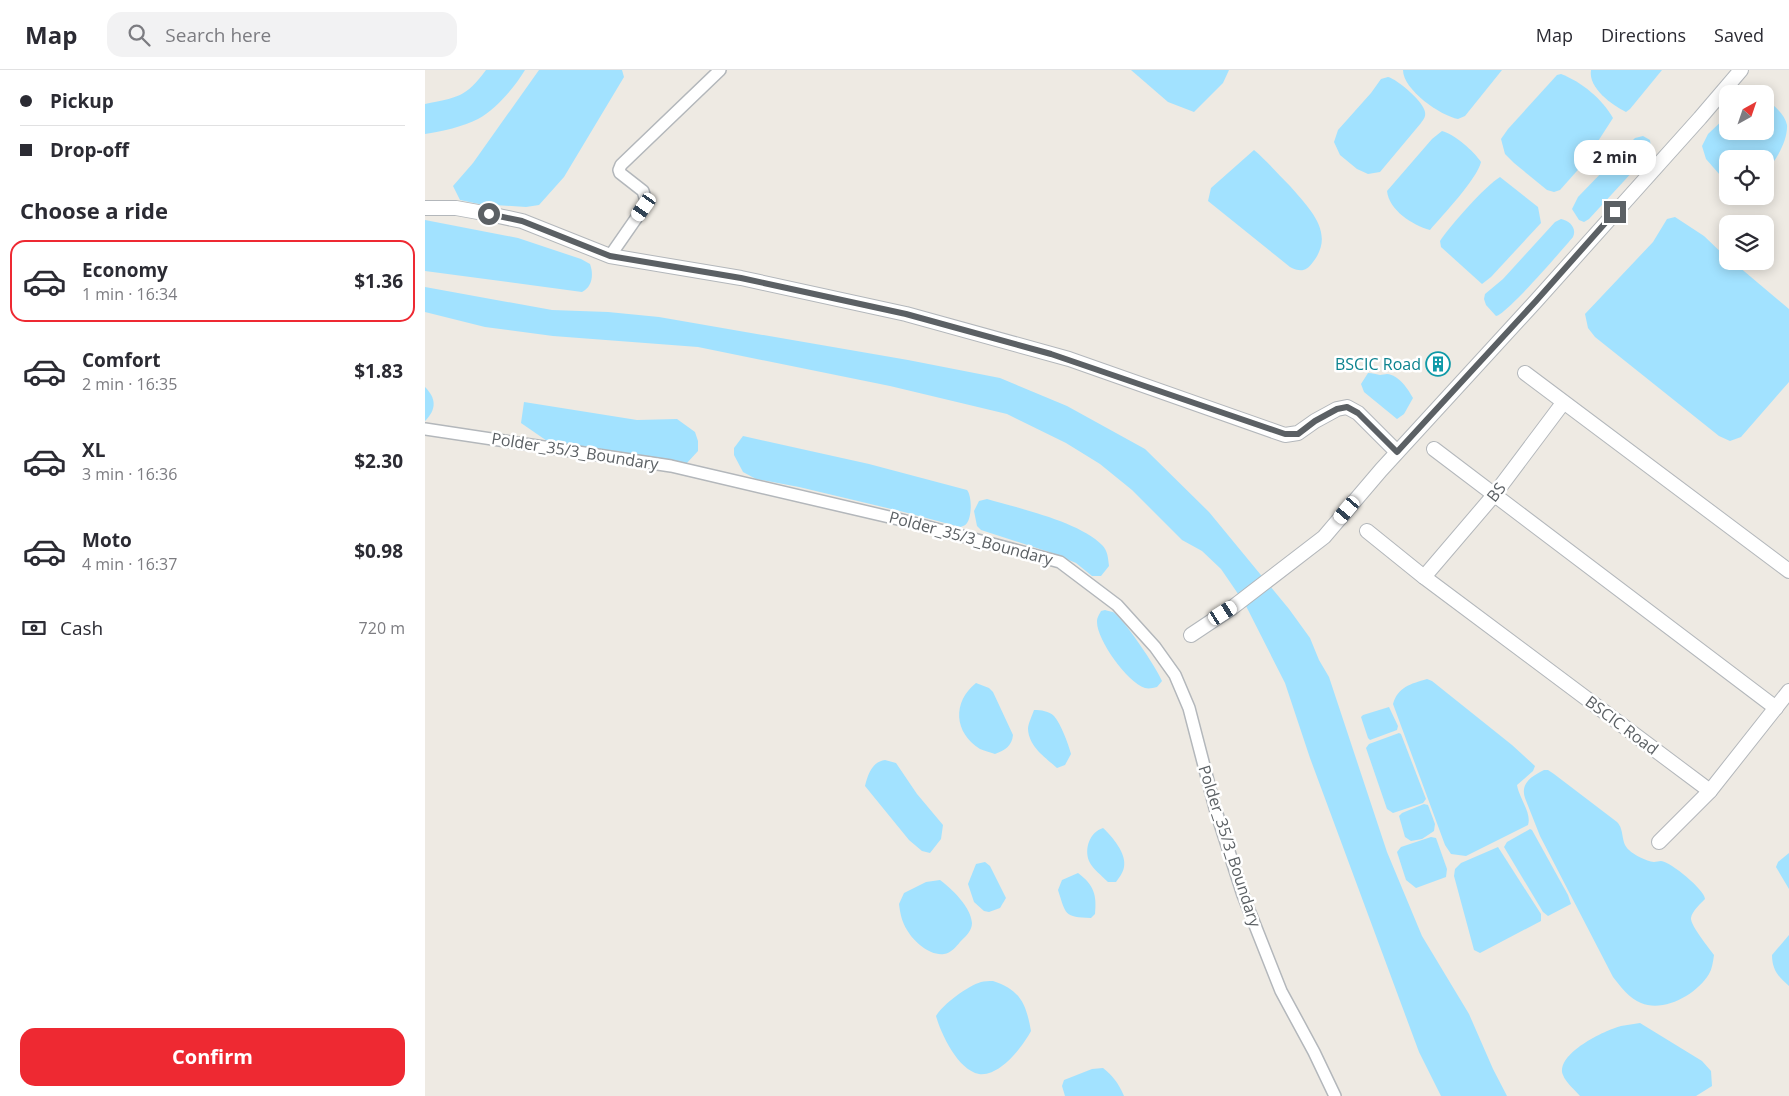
<!DOCTYPE html>
<html lang="en">
<head>
<meta charset="utf-8">
<style>
	body { margin:0; font-family:"Open Sans",sans-serif; background:#f2f2f3; color:#2b2b33; height:100vh; display:flex; flex-direction:column; font-size:19px; white-space:nowrap }
	* { box-sizing:border-box; margin:0 }
	p { font-size:16px; color:#7c7c81 }
	.icon { flex:none; width:28px; height:28px; fill:none; stroke:currentColor; stroke-width:2; stroke-linecap:round; stroke-linejoin:round }
	.map { position:relative; flex:1; overflow:hidden }
	.panel { display:flex; flex-direction:column; background:#fff; width:425px }
	.panel>* { flex:none }
	.hud { display:grid; align-content:center; height:110px; padding:0 20px; background:#fff }
	.needle { width:32px; rotate:40deg }
	.buttons { position:absolute; left:1294px; top:15px; display:grid; gap:10px }
	.buttons a { display:grid; place-items:center; width:55px; height:55px; border-radius:10px; background:#fff; box-shadow:0 2px 12px #0003; font-size:25px }
	.end { position:absolute; width:22px; height:22px; margin:-11px; border:6px solid #5b6064; background:#fff; box-shadow:0 0 0 2px #fff }
	.from { border-radius:50% }
	.bubble { position:absolute; height:35px; border-radius:15px; background:#fff; box-shadow:0 2px 12px #0003; font-size:16px; font-weight:700; line-height:35px; text-align:center }
	.car { position:absolute; width:15px; height:30px; margin:-15px -8px; border-radius:6px; box-shadow:0 0 4px 1px #0007; background:linear-gradient(#fff 24%,#345 0 40%,#fff 0 76%,#345 0 86%,#fff 0) }
	.hud b { display:flex; align-items:center; gap:18px; height:48px; font-size:19px }
	.hud b+b { border-top:1px solid #e1e1e2 }
	.hud i { width:12px; height:12px; background:#2b2b33 }
	ul { padding:0; list-style:none }
	li { display:flex; align-items:center; gap:15px; height:82px; margin:0 10px 8px; padding:0 10px; border:2px solid transparent; border-radius:15px }
	li div { flex:1 }
	li b { display:block; font-size:19px }
	li em { font-style:normal; font-weight:700 }
	li.current { border-color:#ee2932 }
	li>.icon { width:45px; height:45px; stroke-width:1.5 }
	h2 { padding:0 20px; font-size:22px; line-height:60px }
	.pay { display:flex; align-items:center; gap:12px; height:55px; padding:0 20px; font-size:19px }
	.pay p { margin-inline-start:auto }
	.primary-button { display:flex; gap:10px; margin-top:auto; padding:10px 20px }
	.primary-button a { flex:1; height:58px; border-radius:15px; background:#ee2932; color:#fff; font-size:20px; font-weight:700; line-height:58px; text-align:center }
	header { display:flex; align-items:center; gap:30px; box-sizing:border-box; height:70px; padding:0 25px; background:#fff; border-bottom:1px solid #e1e1e2 }
	header strong { font-size:24px }
	nav { display:flex; gap:28px; margin-inline-start:auto; font-size:18px }
	.search { width:350px; height:45px; background:#f2f2f3; display:flex; align-items:center; gap:12px; box-sizing:border-box; padding:0 18px; border-radius:15px; color:#7c7c81; font-size:19px }
	main { display:flex; flex:1; min-height:0 }
	.map>svg:first-child { display:block }
	.water { fill:#a2e2ff }
	.lines { fill:none; stroke-linecap:round; stroke-linejoin:round }
	.minor-casing { stroke:#b3b7bb; stroke-width:14 }
	.tertiary-casing { stroke:#b3b7bb; stroke-width:16 }
	.minor { stroke:#fff; stroke-width:11 }
	.tertiary { stroke:#fff; stroke-width:14 }
	.route { stroke:#5b6064; stroke-width:6 }
	.labels { text-anchor:middle; dominant-baseline:central; stroke-width:5; stroke-linejoin:round; paint-order:stroke }
	.culture-label { font-size:16px; fill:#0d838f; stroke:#fff; text-anchor:end }
	.street-label { font-size:16px; fill:#5b6064; stroke:#fff }
</style>
</head>
<body>
<header>
<strong>Map</strong>
<div class="search"><svg class="icon" aria-label="search" viewBox="0 0 24 24"><circle cx="10" cy="10" r="6"/><path d="M15 15l6 6"/></svg>Search here</div>
<nav><a>Map</a><a>Directions</a><a>Saved</a></nav>
</header>
<main>
<section class="panel">
<div class="hud">
<b><i class="from"></i>Pickup</b>
<b><i></i>Drop-off</b>
</div>
<h2>Choose a ride</h2>
<ul>
<li class="current"><svg class="icon" aria-label="car" viewBox="0 0 24 24"><path d="M5 17H2v-5l4-1 3-4h7l3 4 3 1v5h-3M9 17h6M6 11h13"/><circle cx="7" cy="17" r="2"/><circle cx="17" cy="17" r="2"/></svg><div><b>Economy</b><p>1 min · 16:34</p></div><em>$1.36</em></li>
<li><svg class="icon" aria-label="car" viewBox="0 0 24 24"><path d="M5 17H2v-5l4-1 3-4h7l3 4 3 1v5h-3M9 17h6M6 11h13"/><circle cx="7" cy="17" r="2"/><circle cx="17" cy="17" r="2"/></svg><div><b>Comfort</b><p>2 min · 16:35</p></div><em>$1.83</em></li>
<li><svg class="icon" aria-label="car" viewBox="0 0 24 24"><path d="M5 17H2v-5l4-1 3-4h7l3 4 3 1v5h-3M9 17h6M6 11h13"/><circle cx="7" cy="17" r="2"/><circle cx="17" cy="17" r="2"/></svg><div><b>XL</b><p>3 min · 16:36</p></div><em>$2.30</em></li>
<li><svg class="icon" aria-label="car" viewBox="0 0 24 24"><path d="M5 17H2v-5l4-1 3-4h7l3 4 3 1v5h-3M9 17h6M6 11h13"/><circle cx="7" cy="17" r="2"/><circle cx="17" cy="17" r="2"/></svg><div><b>Moto</b><p>4 min · 16:37</p></div><em>$0.98</em></li>
</ul>
<div class="pay"><svg class="icon" aria-label="cash" viewBox="0 0 24 24"><path d="M3 7h18v10H3z"/><circle cx="12" cy="12" r="2"/></svg>Cash<p>720 m</p></div>
<div class="primary-button"><a>Confirm</a></div>
</section>
<div class="map">
<svg width="1364" height="1026" viewBox="0 0 1364 1026">
	<rect width="100%" height="100%" fill="#eeeae3"/>
	<g class="water">
		<path d="M61,0H100C89,18 72,38 53,49C40,56 15,62 0,64V34C33,27 40,28 61,0Z"/>
		<polygon points="114,0 197,0 199,7 139,107 114,135 101,137 54,134 35,130 28,116 48,93"/>
		<polygon points="706,0 804,0 798,13 769,42 743,32"/>
		<path d="M978,0H1077L1040,46L1033,49C1016,46 978,20 978,0Z"/>
		<path d="M1166,0H1237L1205,39L1201,42C1187,35 1163,18 1166,0Z"/>
		<path d="M1136,4C1157,12 1177,29 1188,48L1159,93L1135,120L1129,122L1122,120L1089,93L1080,84L1076,69L1083,59L1132,5Z"/>
		<path d="M963,7C972,9 999,32 1000,42C1001,47 998,50 996,53L955,102L943,104L932,99L915,85L909,72L913,60L946,23L956,9Z"/>
		<path d="M1340,28C1348,35 1360,44 1362,55C1363,70 1351,92 1340,101V89H1302V113L1281,89L1277,76L1283,64L1302,46V61H1340Z"/>
		<path d="M1017,61C1029,64 1049,81 1056,92C1052,109 1017,146 1005,160C987,155 964,140 962,121L1007,69Z"/>
		<polygon points="1218,66 1225,70 1226,78 1222,86 1164,149 1159,152 1154,150 1147,139 1153,127 1210,68"/>
		<path d="M829,80C842,91 853,104 865,116C884,138 911,163 888,192C881,202 875,202 865,197L783,131L786,118Z"/>
		<path d="M1075,107L1113,137L1116,153L1066,207L1057,214L1016,177L1015,171C1024,157 1061,115 1075,107Z"/>
		<polygon points="1250,147 1279,166 1302,188 1302,191 1307,191 1364,239 1364,312 1316,367 1305,371 1294,366 1170,267 1163,258 1160,244 1228,172 1242,149"/>
		<path d="M1136,149C1145,151 1152,158 1148,167C1138,179 1081,245 1071,246L1061,235L1059,229L1060,224L1078,209L1130,152Z"/>
		<path d="M0,150L93,168L156,189L165,194C169,205 167,217 157,222L0,201Z"/>
		<polygon points="0,217 127,240 183,242 234,247 483,290 575,308 642,336 720,379 784,442 864,539 885,568 894,590 904,607 962,782 997,866 1044,944 1068,999 1082,1026 1016,1026 994,982 885,688 860,613 820,534 796,499 777,481 757,470 707,420 675,394 641,373 582,344 465,316 273,277 128,266 60,257 0,242"/>
		<path d="M943,303C948,303 950,304 955,305C957,305 960,304 962,304C974,305 983,319 988,328L979,344L972,349L939,322L936,314Z"/>
		<path d="M0,317C11,328 12,339 0,351Z"/>
		<polygon points="99,332 212,350 252,349 270,362 273,371 273,381 261,394 125,373 96,353"/>
		<path d="M318,366L444,394L542,420C547,426 547,446 542,453C540,456 538,456 535,457L479,442L374,417L331,409L318,402L309,385V378Z"/>
		<path d="M562,429C593,438 655,452 677,475C683,481 683,488 684,496L676,506H667L651,493L627,483L556,460L552,456L549,441L554,431Z"/>
		<path d="M680,540C682,541 685,541 688,542C699,549 731,597 737,611L732,617C728,618 724,619 720,618C702,612 672,570 672,552C672,547 674,545 676,541Z"/>
		<path d="M1002,609L1007,611L1087,675L1110,696L1108,701L1092,715C1094,728 1107,743 1103,755L1041,786L1026,784L1020,775L968,634C973,617 985,614 1002,609Z"/>
		<path d="M551,613L564,618L568,622L588,665C587,676 580,680 570,684C565,682 559,681 555,679C529,663 527,632 551,613Z"/>
		<polygon points="964,637 973,656 972,660 945,670 943,668 936,647 938,645"/>
		<path d="M609,640C616,640 624,641 629,646C636,654 643,673 646,684L640,695L632,698C620,687 604,677 603,659C603,654 607,646 609,640Z"/>
		<polygon points="974,663 976,664 1001,729 998,733 968,743 962,739 941,678 944,674"/>
		<path d="M460,690L471,693L492,724L518,755L516,769L505,783L497,781L484,770L440,716C443,704 447,692 460,690Z"/>
		<path d="M1119,700H1123L1129,704L1192,752C1200,760 1195,772 1204,780C1209,785 1221,791 1229,792C1231,792 1234,791 1236,791C1246,792 1280,820 1280,829C1276,833 1267,841 1266,848C1265,855 1284,878 1289,885C1288,892 1287,899 1284,904C1272,924 1239,943 1216,933C1205,929 1195,916 1188,907L1115,766L1100,728C1095,713 1107,706 1119,700Z"/>
		<polygon points="999,734 1003,735 1010,754 1009,761 997,769 986,771 980,767 974,746 977,743"/>
		<path d="M678,758C687,766 702,784 699,797C698,803 694,808 691,812H683C677,806 667,798 664,791C659,778 665,762 678,758Z"/>
		<polygon points="1105,759 1107,760 1143,825 1146,834 1123,846 1118,842 1079,777 1082,772"/>
		<polygon points="1006,767 1011,768 1022,799 1021,807 991,818 981,810 972,782 976,777"/>
		<polygon points="1073,777 1116,844 1116,851 1055,883 1049,880 1029,806 1030,799 1036,793"/>
		<polygon points="1364,783 1364,819 1351,797 1353,792"/>
		<polygon points="560,792 565,796 581,828 575,838 564,842 559,841 549,832 543,814 551,794"/>
		<path d="M653,803C669,815 672,825 670,844L666,848C639,847 641,845 633,820L637,810Z"/>
		<path d="M515,810C527,819 546,837 547,853C547,861 540,867 535,872C531,877 526,883 519,884C505,886 489,872 482,860C477,852 475,843 474,834L479,823L501,812Z"/>
		<path d="M1364,865V916C1353,907 1347,899 1347,885Z"/>
		<path d="M568,911C595,920 601,933 606,961C598,976 575,1007 554,1004C533,1000 516,964 511,946C518,934 543,916 556,912C559,911 564,911 568,911Z"/>
		<path d="M1215,953L1277,991L1286,1001L1287,1016L1271,1026H1155C1150,1020 1141,1013 1138,1005C1130,984 1180,960 1196,956C1202,955 1209,954 1215,953Z"/>
		<path d="M678,998C688,1006 694,1014 699,1026H640L637,1016L639,1010L667,999Z"/>
	</g>
	<g class="lines">
		<g class="minor-casing">
			<g id="minor">
				<polyline points="185,186 219,137 221,131 218,121 195,103 194,100 196,95 295,0"/>
				<polyline points="0,359 246,396 477,450 635,492 692,535 730,577 750,605 764,638 790,738 818,825 856,921 889,982 910,1026"/>
			</g>
		</g>
		<g class="tertiary-casing">
			<g id="tertiary">
				<polyline points="0,138 31,138 64,144 97,151 185,186 316,208 481,244 644,289 860,365 873,363 890,351 912,339 922,337 933,343 972,382"/>
				<polyline points="1100,303 1364,501"/>
				<polyline points="1009,379 1351,638"/>
				<polyline points="942,461 999,507 1285,721"/>
				<polyline points="999,507 1069,425 1138,333"/>
				<polyline points="766,565 808,537 899,467 956,400 1111,231 1275,48 1316,0"/>
				<polyline points="1234,772 1285,721 1364,621"/>
			</g>
		</g>
		<use href="#minor" class="minor"/>
		<use href="#tertiary" class="tertiary"/>
	</g>
	<g class="lines">
		<polyline class="route" points="64,144 97,151 185,186 316,208 481,244 626,284 860,364 873,364 890,351 912,339 922,337 933,343 972,382 1111,231 1190,142"/>
	</g>
	<defs>
		<g id="building-ring" transform="scale(1.25)"><circle r="9.5" fill="#fff" stroke="#0f9aa8" stroke-width="1.5"/><path d="M-4-6H4V6H1V3H-1V6H-4ZM-2.5-4.3h1.7v1.8h-1.7ZM.8-4.3h1.7v1.8H.8ZM-2.5-1h1.7V.8h-1.7ZM.8-1h1.7V.8H.8Z" fill="#0f9aa8"/></g>
	</defs>
	<g fill-rule="evenodd">
		<use href="#building-ring" x="1013" y="294"/>
	</g>
	<g class="labels">
		<g class="culture-label">
			<text x="996" y="294">BSCIC Road</text>
		</g>
		<g class="street-label">
			<text transform="translate(150 381) rotate(9)">Polder_35/3_Boundary</text>
			<text transform="translate(1071 422) rotate(-52)">BS</text>
			<text transform="translate(546 468) rotate(15)">Polder_35/3_Boundary</text>
			<text transform="translate(1197 655) rotate(37)">BSCIC Road</text>
			<text transform="translate(805 776) rotate(72)">Polder_35/3_Boundary</text>
		</g>
	</g>
</svg>
<div class="buttons">
<a><svg class="needle" viewBox="-14 -14 28 28"><path d="M0-13l5 13h-10z" fill="#e53935"/><path d="M0 13l5-13h-10z" fill="#7c7c81"/></svg></a>
<a><svg class="icon" aria-label="locate" viewBox="0 0 24 24"><circle cx="12" cy="12" r="6"/><path d="M12 2v4M12 18v4M2 12h4M18 12h4"/></svg></a>
<a><svg class="icon" aria-label="layers" viewBox="0 0 24 24"><path d="M12 4l9 5-9 5-9-5zM3 14l9 5 9-5"/></svg></a>
</div>
<i class="end from" style="left:64px;top:144px"></i>
<i class="end" style="left:1190px;top:142px"></i>
<div class="bubble" style="left:1149px;top:70px;width:82px">2 min</div>
<i class="car" style="left:219px;top:137px;rotate:215deg"></i>
<i class="car" style="left:922px;top:440px;rotate:220deg"></i>
<i class="car" style="left:798px;top:543px;rotate:58deg"></i>
</div>
</main>
</body>
</html>
